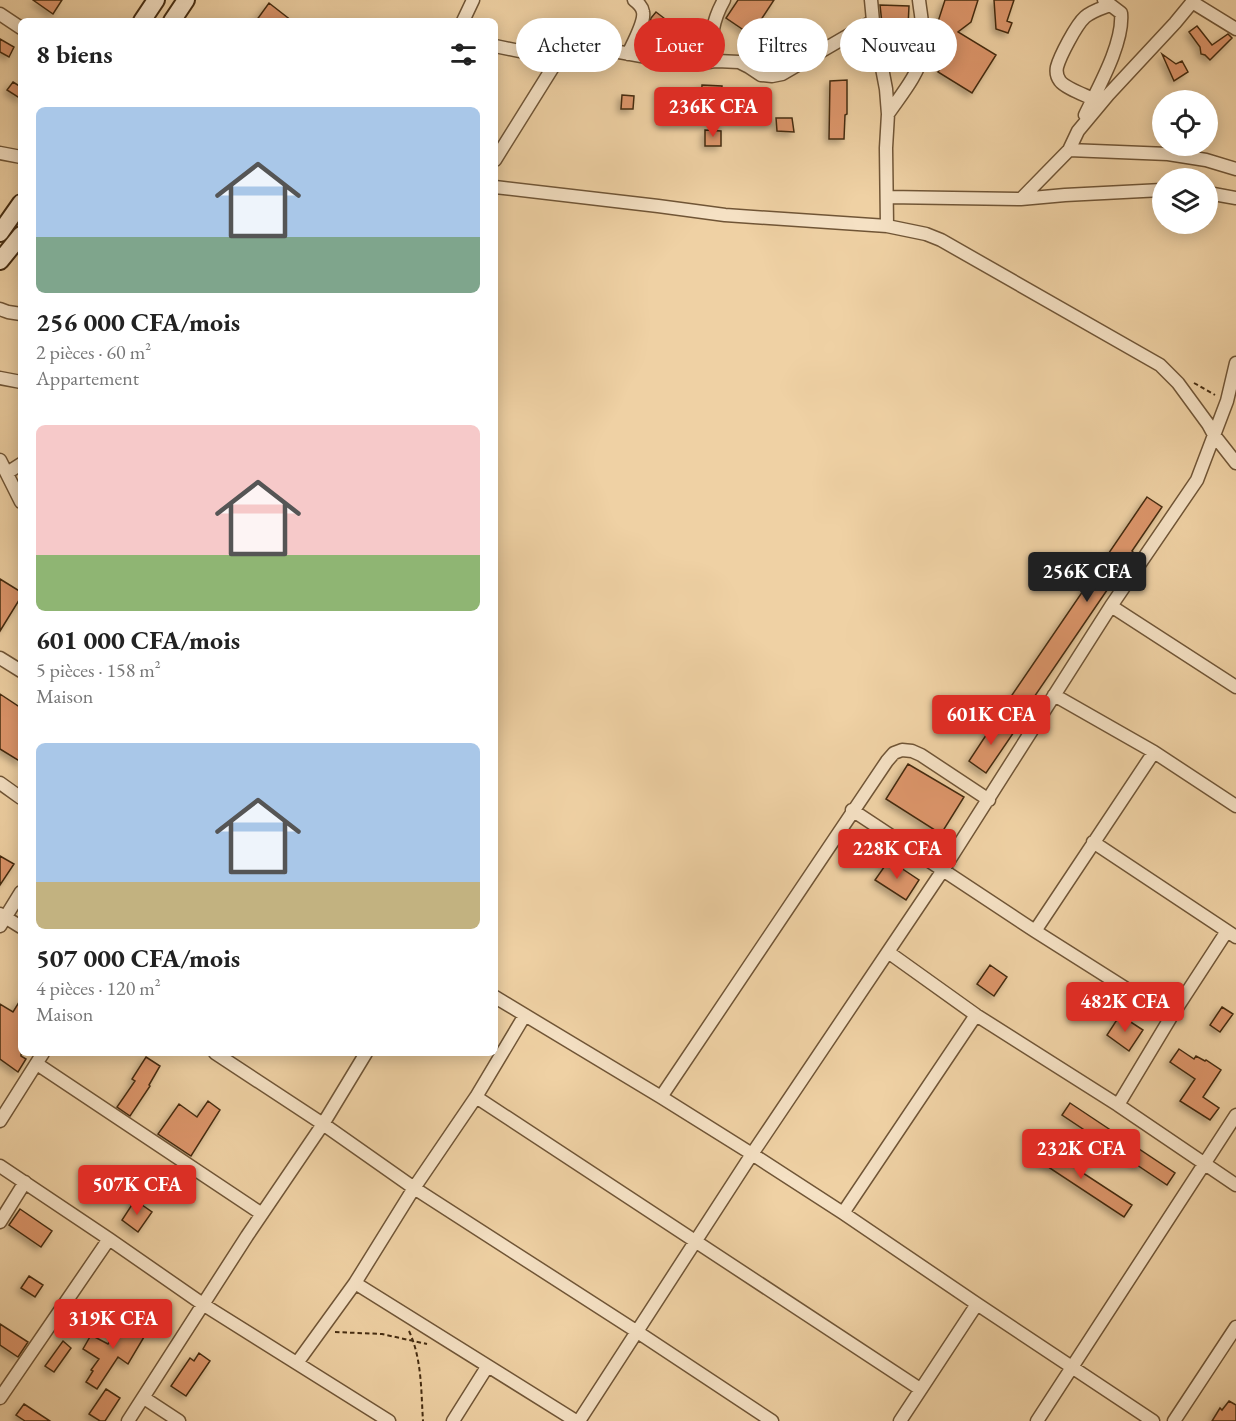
<!DOCTYPE html>
<html lang="fr">
<meta charset="utf-8">
<style>
body{margin:0;font-family:"EB Garamond",serif;background:#f2f2f2;color:#222;height:100vh;display:flex;flex-direction:column;font-size:22px;white-space:nowrap}
*{box-sizing:border-box;margin:0}
p{font-size:20px;color:#767676}
.icon{flex:none;width:33px;height:33px;fill:none;stroke:currentColor;stroke-width:2;stroke-linecap:round;stroke-linejoin:round}
.map{position:relative;flex:1;overflow:hidden}
.drawer{position:absolute;left:18px;top:18px;width:480px;height:1038px;display:flex;flex-direction:column;background:#fff;border-radius:9px;box-shadow:0 3px 15px #0003}
.drawer>*{flex:none}
.top-card{position:absolute;left:516px;top:18px;width:570px;height:54px;display:flex;gap:12px}
.tools{position:absolute;left:1152px;top:90px;display:grid;gap:12px}
.tools a{display:grid;place-items:center;width:66px;height:66px;border-radius:50%;background:#fff;box-shadow:0 3px 15px #0003;font-size:30px}
.price{position:absolute;translate:-50% -51px;padding:0 14px;border-radius:6px;background:#d93025;color:#fff;font-size:20px;line-height:39px;filter:drop-shadow(0 2px 3px #0008)}
.price::after{content:'';position:absolute;left:50%;top:36px;width:18px;height:14px;margin-left:-9px;background:inherit;clip-path:polygon(0 0,100% 0,50% 100%)}
.price.selected{background:#222;color:#fff}
ul{padding:0;list-style:none}
li{display:grid;align-content:center;gap:12px;height:318px;padding:0 18px}
li span{display:grid;place-items:center;height:186px;border-radius:9px;color:#555}
li>.icon{margin-inline-start:auto}
span .icon{width:108px;height:108px;fill:#fffc;stroke-width:1}
li b{font-size:26px}
h2{display:flex;justify-content:space-between;align-items:center;height:72px;padding:0 18px;font-size:26px}
.chip{padding:0 21px;border-radius:27px;background:#fff;box-shadow:0 3px 15px #0003;font-size:21px;line-height:54px}
.chip.selected{background:#d93025;color:#fff}
.map>svg:first-child{display:block}
</style>
<div class="map">
<svg width="1236" height="1421" viewBox="0 0 1236 1421">
<defs>
<filter id="shadow"><feDropShadow dx="-3.5" dy="3.5" stdDeviation="3" flood-color="#0004"/></filter>
</defs>
<rect width="100%" height="100%" fill="#efd1a4"/>
<filter id="stains"><feTurbulence type="fractalNoise" baseFrequency=".00333" numOctaves="4"/><feColorMatrix values="0 0 0 0 .2 0 0 0 0 .09 0 0 0 0 .02 0 0 0 .5 -.17"/></filter>
<radialGradient id="worn" r=".72"><stop offset=".6" stop-color="#630" stop-opacity="0"/><stop offset="1" stop-color="#630" stop-opacity=".3"/></radialGradient>
<!-- building -->
<path fill="#dc956b" stroke="#452c11" stroke-width="1.5" filter="url(#shadow)" d="M33 0H62L53 14Z
M738 0H774L751 35 726 18Z
M945 0H978L971 22 958 32 996 55 972 93 938 72 950 54 934 34Z
M994 0H1014L1007 21 1012 23 1008 33 996 29Z
M269 3 292 21H256Z
M880 5 909 6 908 27H911L912 54H888L885 41V23H882Z
M656 12 673 25 667 32 650 24 651 18Z
M1197 26 1212 45 1228 34 1232 38 1210 60 1205 55 1201 54 1200 47 1189 32Z
M0 39 14 47 9 57 0 52Z
M1162 54 1176 64 1182 61 1188 72 1174 81Z
M847 80V114L845 115 844 139H829L830 81Z
M13 82 21 87V99L7 90Z
M702 85 722 86 721 105 701 104Z
M622 95 634 96 633 109H621Z
M776 118H792L794 132 777 131Z
M705 130 721 131V146H705Z
M1147 497 1162 507 1132 551 1133 552 1028 706 1012 695Z
M0 579 21 592V597L0 631Z
M0 694 21 708V762L0 749Z
M996 720 1014 732 986 773 969 761Z
M908 764 964 797 941 834 886 799Z
M0 856 14 864 0 885Z
M889 860 919 880 906 900 875 880Z
M990 965 1007 977 994 996 977 984Z
M21 999V1056L26 1059 18 1072 0 1059V1004L13 1012Z
M1222 1007 1233 1014 1220 1032 1210 1025Z
M1120 1015 1143 1030 1129 1051 1107 1035Z
M1179 1049 1194 1059 1196 1056 1205 1061 1206 1060 1221 1070 1203 1097 1219 1108 1210 1120 1180 1101 1195 1079 1170 1062Z
M146 1057 160 1066 149 1085 150 1086 130 1116 117 1107 135 1081 132 1079Z
M208 1101 220 1110 191 1156 158 1134 179 1104 197 1117Z
M1070 1103 1175 1173 1167 1185 1062 1115Z
M1037 1143 1132 1205 1124 1217 1030 1155Z
M135 1200 152 1212 138 1232 122 1220Z
M20 1209 52 1231 41 1247 9 1225Z
M29 1276 43 1285 35 1297 21 1288Z
M129 1316 141 1324 136 1332 144 1337 128 1364 118 1357 97 1389 86 1382 93 1371 91 1370 99 1359 83 1349 91 1335 108 1344Z
M0 1324 28 1342 18 1357 0 1345Z
M63 1341 71 1348 54 1372 45 1366Z
M199 1353 210 1361 186 1396 171 1386 190 1358 194 1361Z
M106 1389 120 1398 105 1421H100L89 1414Z
M1229 1401 1236 1405V1421H1212L1220 1408 1222 1410Z
M24 1404 50 1421H25L16 1415Z"/>
<g fill="none" stroke-linecap="round" stroke-linejoin="round">
<defs>
<path id="street" d="M871 0 873 21 886 89 888 114 886 148 887 226
M1192 2 1236 29
M0 14 21 28
M463 21 473 0
M495 46 558 59 608 50 675 62 694 63 717 61 739 62 749 67 761 75 772 76 782 74 873 21
M628 54C633 43 645 22 643 12 642 6 638 3 634 0
M710 62C711 37 712 21 724 0
M1093 99C1085 95 1065 88 1060 81 1057 77 1056 72 1057 67 1060 56 1076 25 1085 17 1092 11 1102 8 1110 5
M888 114C901 95 919 74 923 52 925 35 921 17 919 0
M1085 115C1098 88 1124 43 1121 13L1104 0
M1069 150 1168 154 1206 160 1236 169
M0 153 21 157
M495 160 558 59
M495 187 658 206 725 215 887 226 926 234 941 240 1160 365 1178 383 1208 424 1214 435 1236 463
M1208 193 1236 198
M887 197 1021 199 1065 195 1162 190
M1021 199 1069 150 1078 131 1108 95 1175 23 1194 0
M0 309 8 312 21 314
M0 378 21 382
M0 460 21 502
M7 473 21 464
M1111 606 1236 687
M0 658 21 671
M1054 695 1154 752 1236 806
M0 783 21 798
M852 810 1035 931 1171 1017
M1093 842 1236 937
M0 914 21 927
M0 926 21 892
M1035 931 1154 752
M888 952 976 1015 1118 1105 1236 1185
M495 997 661 1097 752 1154 843 1213 977 1304 1153 1421
M215 1053 323 1124 414 1188 636 1331 772 1421
M37 1064 262 1214
M476 1097 920 1389
M661 1097 887 761 894 753 902 750 912 751 921 755 989 800
M1118 1105 1171 1017 1227 931
M0 1121 43 1053
M0 1166 109 1239 204 1305 389 1421
M843 1213 976 1015
M0 1222 25 1182
M355 1283 576 1421
M297 1363 355 1283 414 1188 476 1097 525 1015
M0 1398 109 1239
M144 1398 179 1421
M128 1421 247 1236 323 1124 366 1053
M453 1421 487 1367
M579 1421 752 1154 943 870 1111 606 1197 480 1227 401 1236 363
M900 1421 977 1304
M1037 1421 1236 1115
M1174 1421 1236 1327"/>
<path id="secondary" d="M142 21 156 0
M172 21 186 0
M0 233 21 203
M0 261 21 235"/>
</defs>
<!-- street casing -->
<use href="#street" stroke="#705536" stroke-width="15"/>
<!-- secondary casing -->
<use href="#secondary" stroke="#452c11" stroke-width="20"/>
<!-- path -->
<path stroke="#452c11" stroke-width="2" stroke-dasharray="4.5 3" stroke-linecap="butt" d="M1194 383 1215 395
M409 1331C422 1359 421 1391 423 1421
M335 1332 382 1334 427 1344"/>
<!-- street -->
<use href="#street" stroke="#f5e1c4" stroke-width="12"/>
<!-- secondary -->
<use href="#secondary" stroke="#f5e1c4" stroke-width="16"/>
</g>
<rect width="100%" height="100%" filter="url(#stains)"/>
<rect width="100%" height="100%" fill="url(#worn)"/>
</svg>
<div class="tools">
<a><svg class="icon" aria-label="locate" viewBox="0 0 24 24"><circle cx="12" cy="12" r="6"/><path d="M12 2v4M12 18v4M2 12h4M18 12h4"/></svg></a>
<a><svg class="icon" aria-label="layers" viewBox="0 0 24 24"><path d="M12 4l9 5-9 5-9-5zM3 14l9 5 9-5"/></svg></a>
</div>
<b class="price" style="left:713px;top:138px">236K CFA</b>
<b class="price selected" style="left:1087px;top:603px">256K CFA</b>
<b class="price" style="left:991px;top:746px">601K CFA</b>
<b class="price" style="left:897px;top:880px">228K CFA</b>
<b class="price" style="left:1125px;top:1033px">482K CFA</b>
<b class="price" style="left:1081px;top:1180px">232K CFA</b>
<b class="price" style="left:137px;top:1216px">507K CFA</b>
<b class="price" style="left:113px;top:1350px">319K CFA</b>
<div class="top-card">
<a class="chip">Acheter</a>
<a class="chip selected">Louer</a>
<a class="chip">Filtres</a>
<a class="chip">Nouveau</a>
</div>
<section class="drawer">
<h2>8 biens<svg class="icon" aria-label="filters" viewBox="0 0 24 24"><path d="M4 7h16M4 17h16"/><circle cx="9" cy="7" r="2"/><circle cx="15" cy="17" r="2"/></svg></h2>
<ul>
<li><span style="background:linear-gradient(#a9c7e8 70%,#7fa58c 0)"><svg class="icon" aria-label="home" viewBox="0 0 24 24"><path d="M3 11l9-7 9 7M6 9v11h12V9"/></svg></span><div><b>256 000 CFA/mois</b><p>2 pièces · 60 m²</p><p>Appartement</p></div></li>
<li><span style="background:linear-gradient(#f6c9c9 70%,#8fb573 0)"><svg class="icon" aria-label="home" viewBox="0 0 24 24"><path d="M3 11l9-7 9 7M6 9v11h12V9"/></svg></span><div><b>601 000 CFA/mois</b><p>5 pièces · 158 m²</p><p>Maison</p></div></li>
<li><span style="background:linear-gradient(#a9c7e8 75%,#c2b280 0)"><svg class="icon" aria-label="home" viewBox="0 0 24 24"><path d="M3 11l9-7 9 7M6 9v11h12V9"/></svg></span><div><b>507 000 CFA/mois</b><p>4 pièces · 120 m²</p><p>Maison</p></div></li>
</ul>
</section>
</div>
